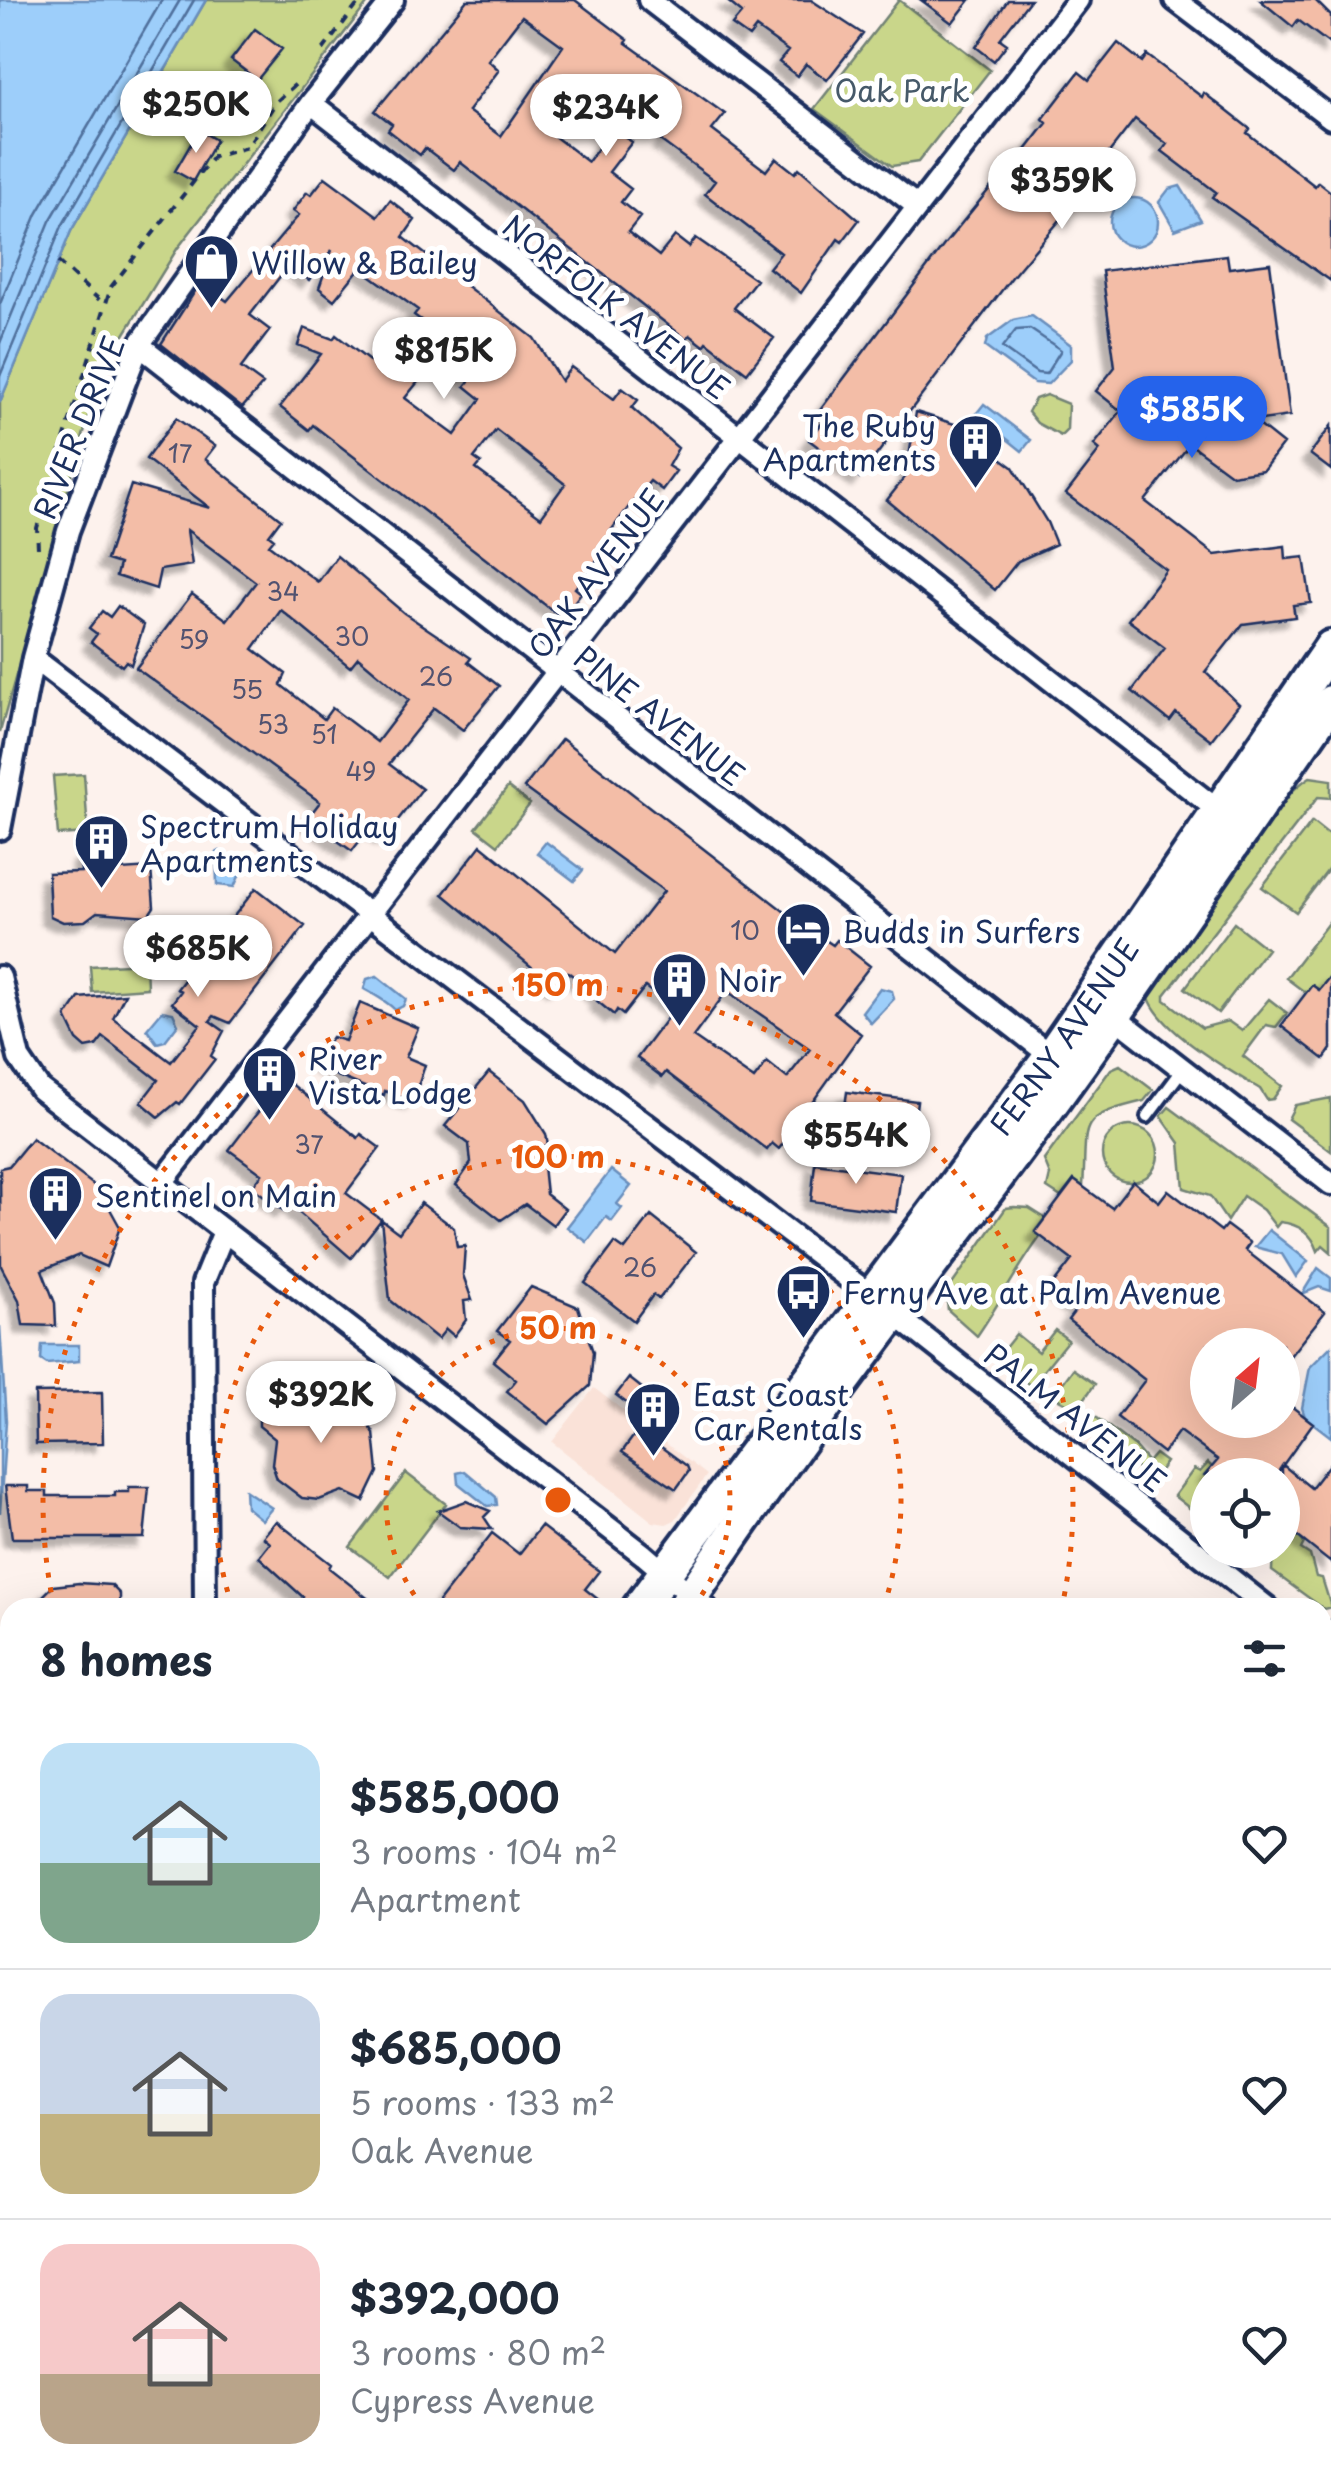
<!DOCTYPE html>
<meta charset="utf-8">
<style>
body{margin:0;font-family:"Playpen Sans",sans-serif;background:#f2f2f3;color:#1f2937;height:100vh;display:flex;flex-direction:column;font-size:38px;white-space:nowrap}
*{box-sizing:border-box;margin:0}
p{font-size:32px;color:#747a83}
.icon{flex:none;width:55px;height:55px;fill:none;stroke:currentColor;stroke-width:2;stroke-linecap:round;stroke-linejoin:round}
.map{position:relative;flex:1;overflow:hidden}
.side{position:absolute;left:0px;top:1598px;width:1332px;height:892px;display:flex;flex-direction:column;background:#fff;border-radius:30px 30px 0 0;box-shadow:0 10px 40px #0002}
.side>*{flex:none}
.needle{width:65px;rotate:28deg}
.fabs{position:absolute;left:1190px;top:1328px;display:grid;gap:20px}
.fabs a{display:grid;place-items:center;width:110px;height:110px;border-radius:50%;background:#fff;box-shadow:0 10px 40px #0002;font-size:50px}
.price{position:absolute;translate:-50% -85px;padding:0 22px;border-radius:35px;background:#fff;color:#222;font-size:32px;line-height:65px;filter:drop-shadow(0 2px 5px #0008)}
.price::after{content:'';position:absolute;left:50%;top:60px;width:30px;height:22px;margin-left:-15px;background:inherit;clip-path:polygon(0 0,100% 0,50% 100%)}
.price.current{background:#2563eb;color:#fff}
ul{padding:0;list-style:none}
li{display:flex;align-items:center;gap:30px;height:250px;padding:0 40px}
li+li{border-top:2px solid #e0e1e3}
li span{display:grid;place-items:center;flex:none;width:280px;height:200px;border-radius:30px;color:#555}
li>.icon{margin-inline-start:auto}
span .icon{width:120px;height:120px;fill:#fffc;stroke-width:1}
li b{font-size:42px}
h2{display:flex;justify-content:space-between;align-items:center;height:120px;padding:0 40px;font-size:42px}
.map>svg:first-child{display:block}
</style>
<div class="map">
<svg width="1331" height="2488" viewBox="0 0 1331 2488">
<defs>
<filter id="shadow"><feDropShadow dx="-8" dy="8" stdDeviation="2.5" flood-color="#0004"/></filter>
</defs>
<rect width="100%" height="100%" fill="#fdf2ed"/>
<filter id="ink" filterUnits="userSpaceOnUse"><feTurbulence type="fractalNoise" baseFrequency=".01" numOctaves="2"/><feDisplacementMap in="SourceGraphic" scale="20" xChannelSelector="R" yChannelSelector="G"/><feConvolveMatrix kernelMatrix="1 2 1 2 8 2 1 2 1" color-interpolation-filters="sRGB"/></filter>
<g filter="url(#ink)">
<!-- built -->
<path fill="#fae2d8" d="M594 1388 707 1475 675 1520 666 1524 653 1522 552 1442Z"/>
<!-- green -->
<path fill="#c9d68a" stroke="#728274" stroke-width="2.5" d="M206 0H370L177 249 101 372 0 732V402L71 231Z
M899 0 990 70 918 162 892 166 814 109Z
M1046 395 1068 404 1067 430 1061 436 1037 423 1028 412 1035 399Z
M84 774 88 833 58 835 53 776Z
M1310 777 1331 780V798L1318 797 1165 995V1000L1202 1028 1228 1021 1242 1031 1269 999 1287 1013 1276 1027 1266 1025 1243 1056 1282 1086 1273 1099 1267 1100 1260 1089C1230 1071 1156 1029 1148 994 1184 941 1261 808 1310 777Z
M508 787 530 804 498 845 476 828Z
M1312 822 1331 837V866L1296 912 1262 887Z
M1331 919V975L1319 990 1312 985 1306 993 1286 978Z
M1234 923 1267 949 1218 1013 1185 988Z
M146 963 147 988 92 992 90 966Z
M1120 1065 1153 1090 1144 1101C1073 1118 1088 1123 1083 1186L1074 1180 1061 1197 1047 1188 1050 1175 1044 1160 1111 1069Z
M1331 1098V1151L1288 1119 1295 1105Z
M1169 1107 1331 1227V1252L1323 1245 1318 1251C1312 1233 1299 1224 1280 1222L1276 1227 1263 1210 1243 1196 1227 1221 1210 1196 1184 1188 1180 1143 1161 1116Z
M1102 1154a28 28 0 1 1 56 0a28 28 0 1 1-56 0Z
M1014 1207 1029 1208 1045 1218 1035 1231 1041 1236C1016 1269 1000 1303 977 1336L948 1310 946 1293 1006 1208Z
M1055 1330 1068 1340 1031 1386 996 1359 1016 1334 1038 1352Z
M1073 1369 1095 1384 1080 1405 1134 1446 1148 1462 1155 1454 1166 1462 1153 1480 1077 1421 1074 1407 1053 1396Z
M1208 1463 1212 1467 1208 1475 1207 1522 1174 1496 1194 1469 1200 1472Z
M406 1473 446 1504 390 1577 350 1547Z
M1299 1514 1309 1522 1298 1536 1304 1543 1301 1549 1310 1555 1316 1577 1322 1578 1331 1607 1324 1609 1272 1571 1273 1550H1282L1283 1536Z
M1322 1890 1331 1896V1939L1323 1950Z"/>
<!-- water -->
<path fill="#9dcefa" stroke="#698ebc" stroke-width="2.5" d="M0 0H206L71 231 0 402Z
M1180 186 1201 220 1175 230 1159 202 1169 189Z
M1110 222a24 24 0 1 1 48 0a24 24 0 1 1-48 0Z
M1032 316 1071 345V360L1048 384 1034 383 985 347 987 339 1013 320Z
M984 404 1031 440 1022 451 976 414Z
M546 842 583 870 574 881 537 853Z
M220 851 244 866 234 887 217 885 216 853Z
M377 976 406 999 403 1006 395 1010C388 1002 375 995 364 989L367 979Z
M880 988 892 991 894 999 871 1023 862 1012Z
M162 1011 173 1013 178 1024 165 1041 157 1043 147 1029Z
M611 1170 631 1186 617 1204 622 1208 612 1221 606 1217 587 1242 567 1227Z
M1269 1230 1308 1261 1296 1277 1282 1254 1255 1247Z
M1318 1268 1331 1278V1291L1319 1287 1302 1294Z
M0 1326 6 1421 0 1513Z
M42 1345H79V1361L47 1364 41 1360Z
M1331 1346V1437L1305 1417 1302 1408 1310 1367Z
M465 1471 496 1497 497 1505 487 1506 458 1483 457 1473Z
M245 1490 272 1508 262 1520 246 1507Z
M0 1932C14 1978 10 1991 0 2035Z
M212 2480H314L308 2488H213Z"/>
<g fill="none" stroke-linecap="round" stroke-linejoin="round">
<!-- shore -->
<path stroke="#4f6f9c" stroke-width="2.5" d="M0 304 37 214 162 0
M1030 329 1061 350 1046 374 1037 373 1002 348 1016 330Z
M0 343 50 221 180 0
M0 376 62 226 194 0"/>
</g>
<!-- building -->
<path fill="#f3bda7" stroke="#1b2f5e" stroke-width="2.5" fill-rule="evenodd" filter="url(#shadow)" d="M467 0H575L628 40 626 43 725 114 712 130 766 171 776 158 795 173 799 168 859 220 842 242 838 239 801 293 769 268 781 253 705 194 715 181 661 141 674 119 645 96 626 121 588 92 577 106 568 99 545 129 588 162 613 128 632 142 609 172 631 189 621 202 640 217 628 232 659 256 675 236 689 247 696 238 756 280 734 308 774 338 747 373 707 342 704 346 690 335 686 339 460 162 454 170 425 148 420 155 388 130 392 124 375 111ZM522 16 563 46 501 136 468 111 499 70 488 60Z
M726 0H811L863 34 827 80 806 64 797 76 779 62 788 51 756 28 749 37 732 25 742 13Z
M921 0H970L952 23Z
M1008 0H1030L1000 39 1007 44 994 61 976 47Z
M1260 0H1315L1331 16V45L1298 20 1293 27Z
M255 29 282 49 257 80 231 60Z
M1118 43 1142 62 1147 55 1202 97 1204 93 1250 129 1247 133 1315 186 1318 182 1331 192V281L1212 197 1216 192 1162 151 1167 144 1135 119 1094 172 1098 175 1012 277 859 478 809 440 826 418 818 413 944 245 991 187 995 190 1047 123 1043 119 1079 72 1089 80Z
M199 130 216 140 193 181 175 171Z
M325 177 378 216 390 200 415 220 403 237 534 338 561 381 571 367 614 399 622 388 638 400 632 408 678 448 668 466 676 471 662 490 650 481 628 508 610 532 613 535 602 554 575 588 581 593 562 618 313 425 309 430 280 407 321 354 298 345 304 328 333 339 336 335 373 364 380 355 396 367 429 326 414 315 418 310 360 268 334 300 319 288 332 250 309 280 289 265 250 315 270 330 241 368 263 384 242 408 161 344 201 282 227 301 299 215 293 211 307 192 311 195ZM439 356 470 380 465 386 481 399 455 435 405 398ZM496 430 565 484 541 517 476 469 481 463 474 458Z
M1227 255 1229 268 1270 263 1290 416 1254 421 1283 444 1263 470 1232 475 1190 444 1145 501 1215 555 1285 546 1286 559 1304 557 1311 603 1293 605 1295 617 1243 624 1205 672 1239 704 1211 740 1176 713 1170 721 1132 691 1165 648 1128 620 1166 570 1066 494 1100 450 1094 445 1121 411 1096 391 1115 367 1102 271Z
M916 412 990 435 986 447 1013 467 1047 522 1056 544 1018 561 995 590 887 500 906 476Z
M176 418 215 446 205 459 281 519 269 535 274 539 269 545 318 582 337 556 404 613 471 658 468 662 499 686 463 730 434 708 389 764 422 789 384 838 370 827 352 851 307 819 320 802 136 668 192 594 227 620 256 582 187 530 192 565 160 570 156 589 116 576 119 564 106 560 131 485 210 508 146 459ZM281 610 350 667 358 657 409 700 377 742 332 708 324 719 281 685 286 674 253 649Z
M1331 426V470L1310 454Z
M118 606 144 625 131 665 126 661 122 666 91 642 97 634 89 628 102 611 110 617Z
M562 739 794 919 833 945 837 940 870 966 834 1012 861 1034 779 1149 772 1143 767 1150 666 1072 662 1077 637 1058 674 1009 645 987 623 1015 617 1010 614 1015 597 1001 600 997 568 972 556 987 443 894 481 845 615 954 664 891 524 788ZM727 991 810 1049 787 1078 767 1062 754 1079 693 1037Z
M120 852 121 870 151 868 154 907 148 916 97 912 85 921 63 922 50 916 48 873 81 872 80 855Z
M256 888 305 926 230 1023 214 1016 210 1021 224 1031 211 1056 215 1059 180 1104 177 1102 159 1117 141 1102 158 1080 103 1037 96 1046 86 1048 77 1040 66 1017 79 998 125 994 113 1018 171 1062 200 1025 172 1003 181 991 177 989Z
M1331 975V1049L1324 1059 1281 1026 1312 985 1319 990Z
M360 1003 418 1028 406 1057 425 1065 413 1102 385 1091 384 1095 335 1075 337 1071 321 1064 322 1052 332 1037 345 1041Z
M489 1072 525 1100 546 1134 548 1145 541 1147 546 1194 565 1209 553 1225 525 1204 501 1220 456 1185 471 1163 469 1144 445 1126Z
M284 1078 358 1138 361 1134 380 1148 346 1193 399 1233 421 1203 454 1228 457 1247 465 1246 463 1275 472 1300 464 1301 466 1320 454 1336 446 1329 438 1339 390 1300 381 1220 351 1258 288 1203 283 1210 252 1187 262 1174 229 1150Z
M847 1092 917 1101 913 1132 863 1128 864 1123 843 1121Z
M32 1138 99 1189 120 1227 106 1267 79 1255 42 1270 55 1303 56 1326 23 1325 19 1300 1 1266 0 1168 9 1166Z
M815 1163 901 1174 896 1212 811 1201Z
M1074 1180 1112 1208 1133 1181 1159 1202 1168 1190 1221 1231 1226 1225 1250 1243 1245 1250 1325 1312 1282 1366V1345H1208V1420H1282V1399L1313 1423 1283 1465 1311 1488 1331 1462V1563L1282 1524V1466L1276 1475H1205L1218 1460 1179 1431 1163 1453 1117 1417 1145 1380 1068 1320 1077 1308 1051 1287 1072 1260 1035 1232Z
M651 1216 696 1252 659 1299 653 1295 634 1321 585 1283 615 1243 625 1250Z
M531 1287 578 1307 593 1352 590 1386 548 1424 507 1391 516 1380 493 1361 510 1340 497 1331Z
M629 1378 667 1408 654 1424 616 1395Z
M102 1392 103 1443 36 1444 35 1393Z
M322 1392 348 1401 349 1412 359 1410 374 1433 378 1472 364 1501 343 1491 319 1500 302 1498 277 1479 272 1464 275 1439 259 1426V1419L284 1397Z
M638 1430 687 1466 689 1471 676 1489 622 1452Z
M5 1486H28V1491H47V1496H115V1492H129V1487H149L144 1538H12Z
M466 1501 490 1511 484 1517 492 1529 460 1527 438 1511Z
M276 1521 331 1564 329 1568 380 1608H296L303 1597 259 1557 270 1543 263 1537Z
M541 1526 599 1571 585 1589 609 1608H434L492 1533 519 1554Z
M79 1583 111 1585 120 1594V1608H55L43 1596 53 1586Z"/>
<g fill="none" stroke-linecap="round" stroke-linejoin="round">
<defs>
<path id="service" d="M1147 1117 1183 1069
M71 2488 78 2480"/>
<path id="minor" d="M649 0 917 206
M1175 0 1331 118
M311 103 1220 812
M139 345 1051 1056
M33 658 873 1297
M0 829 33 658 68 531 139 345 311 103 393 0
M0 977 19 1058 40 1089 644 1555 706 1608
M1114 1016 1331 1184
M161 1184 1078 0
M892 1312 1268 1608
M205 1608 203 1283 223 1234
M1322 1651 1331 1657
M1322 2402 1331 2409"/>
<path id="tertiary" d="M1322 1721 1331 1713
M624 2488 629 2480"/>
<path id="secondary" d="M0 2003 10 2008"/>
<g id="trunk">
<path id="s1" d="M639 1608 1051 1056 1331 647"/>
<path d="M684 1608C788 1449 905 1301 1018 1149 1126 1003 1227 851 1331 702"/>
<path d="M0 2457 10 2445"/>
<path d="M20 2488 26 2480"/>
</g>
</defs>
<!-- service casing -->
<use href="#service" stroke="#1b2f5e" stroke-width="18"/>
<!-- minor casing -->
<use href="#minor" stroke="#1b2f5e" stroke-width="28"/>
<!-- tertiary casing -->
<use href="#tertiary" stroke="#1b2f5e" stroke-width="32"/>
<!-- secondary casing -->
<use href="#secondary" stroke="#1b2f5e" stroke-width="35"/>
<!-- trunk casing -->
<use href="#trunk" stroke="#1b2f5e" stroke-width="40"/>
<!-- path -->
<path stroke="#1b2f5e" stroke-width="4" stroke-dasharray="8 8" stroke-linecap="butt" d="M323 50 361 0
M58 262 105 305
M38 548 37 528 111 287 213 157 247 147 276 102 299 81
M1330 1622 1331 1621
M573 2488 577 2480"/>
<!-- service -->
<use href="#service" stroke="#fff" stroke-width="10"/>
<!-- minor -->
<use href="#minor" stroke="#fff" stroke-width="20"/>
<!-- tertiary -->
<use href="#tertiary" stroke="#fff" stroke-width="25"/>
<!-- secondary -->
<use href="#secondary" stroke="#fff" stroke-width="28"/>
<!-- trunk -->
<use href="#trunk" stroke="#fff" stroke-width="32"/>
<!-- tram -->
<path stroke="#1b2f5e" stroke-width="2.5" d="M1322 1673 1331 1664
M594 2488 599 2480"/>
</g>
</g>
<!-- distance rings -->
<g fill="none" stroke="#e8590c" stroke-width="5" stroke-dasharray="5 10">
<path d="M423 1607A172 172 0 1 1 693 1607"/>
<path d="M232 1606A343 343 0 1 1 884 1606"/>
<path d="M54 1607A515 515 0 1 1 1062 1607"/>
</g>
<!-- icons -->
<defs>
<symbol id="shop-pin" viewBox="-11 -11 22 30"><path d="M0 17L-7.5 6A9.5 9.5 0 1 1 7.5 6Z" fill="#1b2f5e" stroke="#fff"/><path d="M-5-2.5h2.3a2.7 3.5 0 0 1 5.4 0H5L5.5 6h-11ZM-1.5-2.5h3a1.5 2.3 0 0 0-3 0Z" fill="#fff"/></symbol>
<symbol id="building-pin" viewBox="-11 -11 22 30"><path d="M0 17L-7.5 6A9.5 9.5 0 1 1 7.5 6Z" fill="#1b2f5e" stroke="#fff"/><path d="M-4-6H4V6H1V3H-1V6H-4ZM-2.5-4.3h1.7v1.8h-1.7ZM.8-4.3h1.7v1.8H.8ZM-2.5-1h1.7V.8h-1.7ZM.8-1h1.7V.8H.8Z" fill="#fff"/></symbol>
<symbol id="hotel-pin" viewBox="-11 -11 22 30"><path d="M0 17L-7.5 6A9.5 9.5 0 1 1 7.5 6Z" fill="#1b2f5e" stroke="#fff"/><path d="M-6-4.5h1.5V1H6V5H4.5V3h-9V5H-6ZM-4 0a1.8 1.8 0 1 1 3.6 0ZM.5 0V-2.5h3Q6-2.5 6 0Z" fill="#fff"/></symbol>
<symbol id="bus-pin" viewBox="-11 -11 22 30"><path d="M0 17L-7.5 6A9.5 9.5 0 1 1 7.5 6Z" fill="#1b2f5e" stroke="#fff"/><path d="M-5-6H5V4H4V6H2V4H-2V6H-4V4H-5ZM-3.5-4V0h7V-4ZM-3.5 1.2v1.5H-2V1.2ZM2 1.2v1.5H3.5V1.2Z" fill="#fff"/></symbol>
</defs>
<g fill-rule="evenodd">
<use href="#shop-pin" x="180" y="230" width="63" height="86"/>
<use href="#building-pin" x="944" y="410" width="63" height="86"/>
<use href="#building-pin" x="70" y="810" width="63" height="86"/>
<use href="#hotel-pin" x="772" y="898" width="63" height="86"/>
<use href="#building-pin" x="648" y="948" width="63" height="86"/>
<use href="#building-pin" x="238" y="1042" width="63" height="86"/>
<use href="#building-pin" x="24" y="1162" width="63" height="86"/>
<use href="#bus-pin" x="772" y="1260" width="63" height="86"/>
<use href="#building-pin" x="622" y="1378" width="63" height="86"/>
</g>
<g text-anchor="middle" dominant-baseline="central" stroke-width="10" stroke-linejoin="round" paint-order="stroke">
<!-- number labels -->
<g font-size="25" fill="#515270">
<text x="180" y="453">17</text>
<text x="283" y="591">34</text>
<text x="352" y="636">30</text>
<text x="194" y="639">59</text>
<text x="436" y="676">26</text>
<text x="247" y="689">55</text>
<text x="273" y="724">53</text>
<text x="324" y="734">51</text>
<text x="361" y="771">49</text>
<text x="745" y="930">10</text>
<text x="309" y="1144">37</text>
<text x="640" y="1267">26</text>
</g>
<!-- park labels -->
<g font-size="30" fill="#465969" stroke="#fff">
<text x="902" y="89">Oak Park</text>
</g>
<!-- poi labels -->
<g font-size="30" fill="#1b2f5e" stroke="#fff" text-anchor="start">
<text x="251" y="261">Willow &amp; Bailey</text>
<text x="936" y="424" text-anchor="end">The Ruby<tspan x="936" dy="34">Apartments</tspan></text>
<text x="140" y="825">Spectrum Holiday<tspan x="140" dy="34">Apartments</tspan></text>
<text x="842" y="930">Budds in Surfers</text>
<text x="718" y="979">Noir</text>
<text x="308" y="1057">River<tspan x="308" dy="34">Vista Lodge</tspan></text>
<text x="95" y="1194">Sentinel on Main</text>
<text x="843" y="1291">Ferny Ave at Palm Avenue</text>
<text x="693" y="1393">East Coast<tspan x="693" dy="34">Car Rentals</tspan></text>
</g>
<!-- street labels -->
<g font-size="30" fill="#1b2f5e" stroke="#fff">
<text transform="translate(617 306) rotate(38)">NORFOLK AVENUE</text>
<text transform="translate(78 427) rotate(-68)">RIVER DRIVE</text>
<text transform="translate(595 573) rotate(-53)">OAK AVENUE</text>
<text transform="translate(660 715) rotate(38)">PINE AVENUE</text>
<text stroke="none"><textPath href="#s1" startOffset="712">FERNY AVENUE</textPath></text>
<text transform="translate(1076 1417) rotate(38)">PALM AVENUE</text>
</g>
</g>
<circle cx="558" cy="1500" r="15" fill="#e8590c" stroke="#fff" stroke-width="5"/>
<g font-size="30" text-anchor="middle" font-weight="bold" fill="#e8590c" stroke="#fff" stroke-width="10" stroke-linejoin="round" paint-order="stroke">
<text x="558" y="996">150 m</text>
<text x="558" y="1168">100 m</text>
<text x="558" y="1339">50 m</text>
</g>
</svg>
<div class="fabs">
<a><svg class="needle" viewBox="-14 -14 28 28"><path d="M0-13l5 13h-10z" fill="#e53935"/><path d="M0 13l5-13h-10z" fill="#747a83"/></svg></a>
<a><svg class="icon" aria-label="locate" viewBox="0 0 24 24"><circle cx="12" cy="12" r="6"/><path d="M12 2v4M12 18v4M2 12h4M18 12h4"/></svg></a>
</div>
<b class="price" style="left:196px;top:156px">$250K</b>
<b class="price" style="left:606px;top:159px">$234K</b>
<b class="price" style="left:1062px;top:232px">$359K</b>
<b class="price" style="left:444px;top:402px">$815K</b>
<b class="price current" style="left:1192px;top:461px">$585K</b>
<b class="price" style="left:198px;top:1000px">$685K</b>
<b class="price" style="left:856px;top:1187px">$554K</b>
<b class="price" style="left:321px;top:1446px">$392K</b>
<section class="side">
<h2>8 homes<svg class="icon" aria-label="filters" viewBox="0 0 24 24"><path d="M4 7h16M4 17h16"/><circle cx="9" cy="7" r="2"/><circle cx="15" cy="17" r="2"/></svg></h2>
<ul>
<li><span style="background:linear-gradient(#bfe0f5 60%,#7fa58c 0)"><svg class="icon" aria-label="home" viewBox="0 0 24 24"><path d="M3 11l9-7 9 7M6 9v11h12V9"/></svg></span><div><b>$585,000</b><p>3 rooms · 104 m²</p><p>Apartment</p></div><svg class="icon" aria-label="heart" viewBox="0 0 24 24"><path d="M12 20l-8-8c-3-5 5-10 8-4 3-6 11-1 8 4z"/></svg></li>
<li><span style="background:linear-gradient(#c9d6e8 60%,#c2b280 0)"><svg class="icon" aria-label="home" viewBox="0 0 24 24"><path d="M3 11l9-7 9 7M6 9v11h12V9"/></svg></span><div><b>$685,000</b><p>5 rooms · 133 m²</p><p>Oak Avenue</p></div><svg class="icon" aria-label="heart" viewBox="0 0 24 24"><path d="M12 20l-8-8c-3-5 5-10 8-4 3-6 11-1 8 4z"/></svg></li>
<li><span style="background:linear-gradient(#f6c9c9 65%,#b9a48a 0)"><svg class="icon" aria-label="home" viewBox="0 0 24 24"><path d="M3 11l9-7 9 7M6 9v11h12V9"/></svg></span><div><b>$392,000</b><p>3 rooms · 80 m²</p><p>Cypress Avenue</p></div><svg class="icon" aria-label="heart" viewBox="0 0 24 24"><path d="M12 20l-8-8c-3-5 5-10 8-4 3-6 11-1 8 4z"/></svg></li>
</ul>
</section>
</div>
